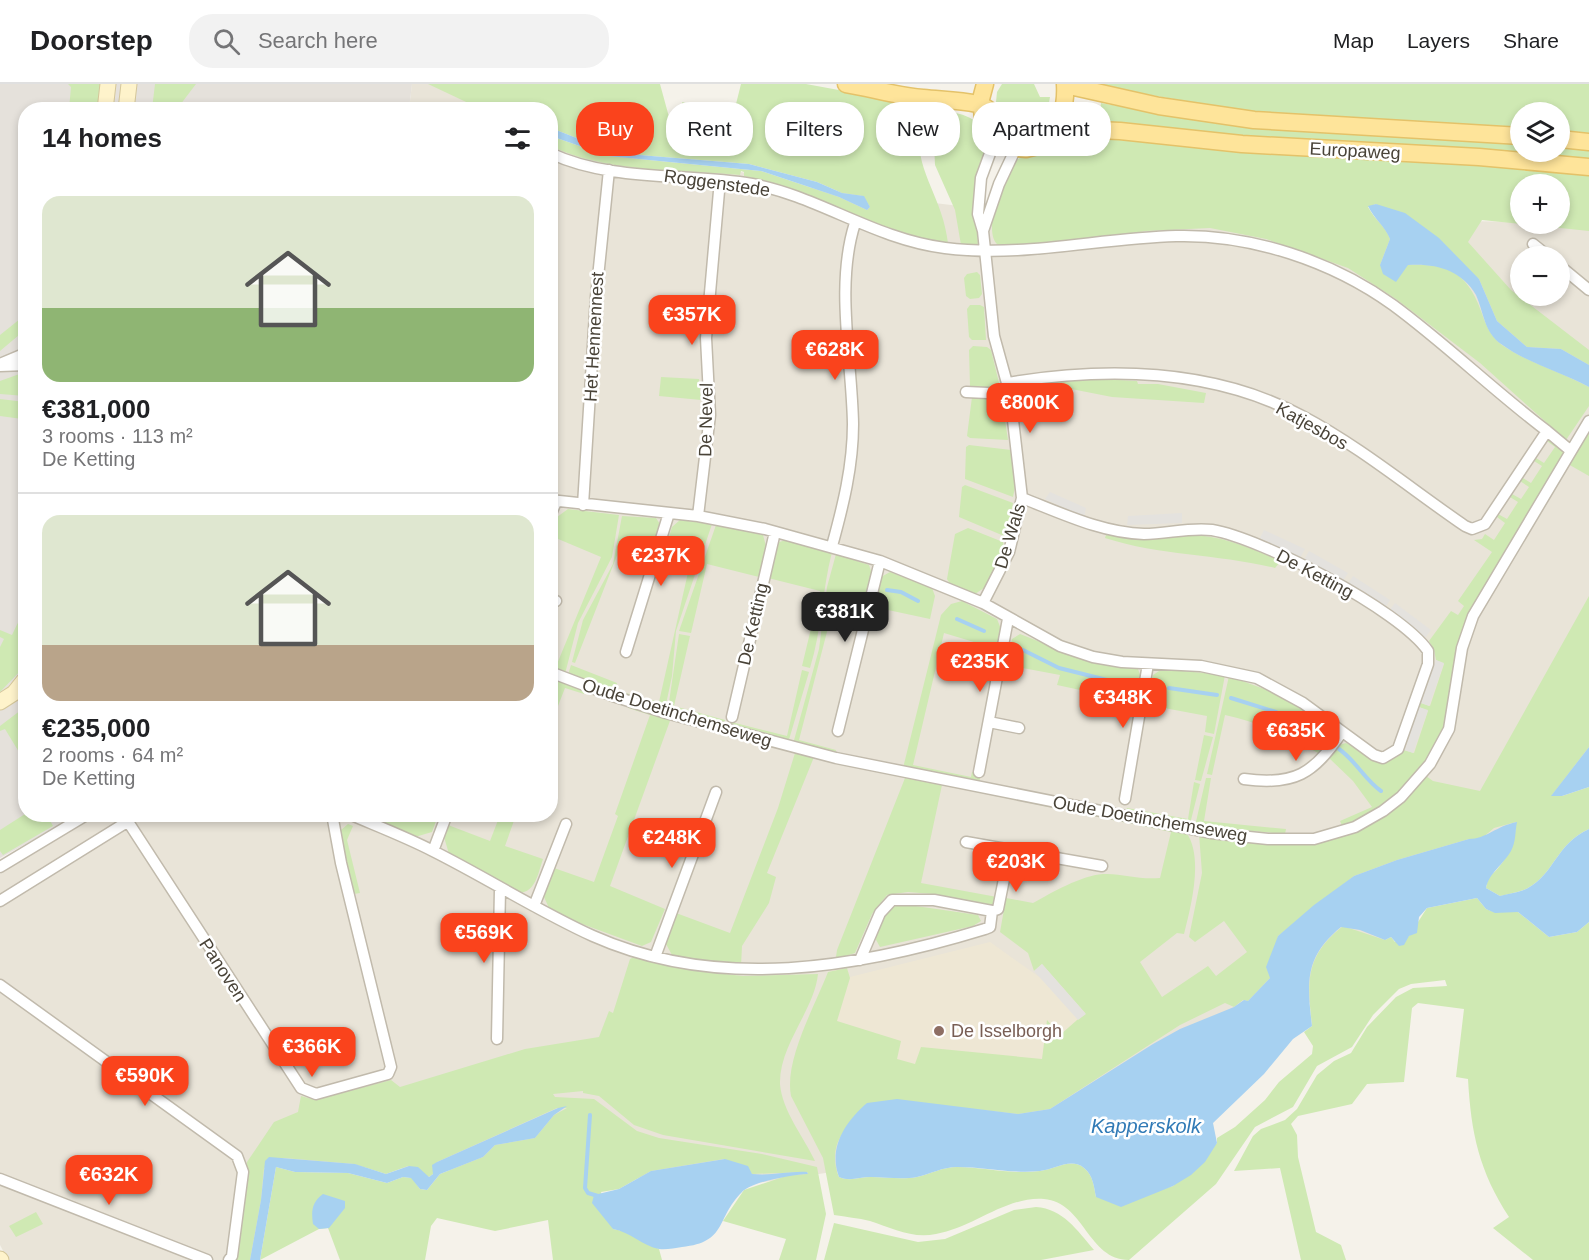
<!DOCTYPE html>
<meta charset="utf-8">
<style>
body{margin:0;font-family:Arial,sans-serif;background:#f2f2f2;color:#202124;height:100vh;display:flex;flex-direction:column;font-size:22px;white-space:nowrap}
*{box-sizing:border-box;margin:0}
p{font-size:20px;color:#757577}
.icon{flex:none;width:33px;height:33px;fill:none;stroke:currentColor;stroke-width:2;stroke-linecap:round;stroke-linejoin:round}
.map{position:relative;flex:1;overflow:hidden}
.sheet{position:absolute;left:18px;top:18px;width:540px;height:720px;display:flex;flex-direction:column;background:#fff;border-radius:24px;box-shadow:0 3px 9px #0003}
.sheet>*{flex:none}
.top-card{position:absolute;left:576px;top:18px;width:570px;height:54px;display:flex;gap:12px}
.controls{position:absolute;left:1510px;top:18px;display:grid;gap:12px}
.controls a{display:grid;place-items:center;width:60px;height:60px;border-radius:50%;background:#fff;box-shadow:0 3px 9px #0003;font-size:30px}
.price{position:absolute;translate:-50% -51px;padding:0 14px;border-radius:12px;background:#fa431c;color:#fff;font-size:20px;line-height:39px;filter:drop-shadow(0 2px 3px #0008)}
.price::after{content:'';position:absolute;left:50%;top:36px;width:18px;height:14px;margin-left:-9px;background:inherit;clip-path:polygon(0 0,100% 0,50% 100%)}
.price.on{background:#222;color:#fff}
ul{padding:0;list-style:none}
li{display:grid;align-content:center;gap:12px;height:318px;padding:0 24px}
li+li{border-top:2px solid #e0e0e0}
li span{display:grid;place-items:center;height:186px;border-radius:18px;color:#555}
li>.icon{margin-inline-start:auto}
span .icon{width:108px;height:108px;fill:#fffc;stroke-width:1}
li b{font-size:26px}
h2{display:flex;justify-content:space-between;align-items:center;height:72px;padding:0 24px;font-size:26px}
.chip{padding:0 21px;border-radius:24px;background:#fff;box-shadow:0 3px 9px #0003;font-size:21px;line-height:54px}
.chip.on{background:#fa431c;color:#fff}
header{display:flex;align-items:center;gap:36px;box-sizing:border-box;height:84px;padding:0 30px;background:#fff;border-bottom:2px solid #e0e0e0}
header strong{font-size:28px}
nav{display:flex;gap:33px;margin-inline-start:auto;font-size:21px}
.search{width:420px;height:54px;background:#f2f2f2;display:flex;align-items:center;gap:15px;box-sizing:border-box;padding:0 21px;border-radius:24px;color:#757577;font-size:22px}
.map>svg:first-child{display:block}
</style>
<header>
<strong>Doorstep</strong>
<div class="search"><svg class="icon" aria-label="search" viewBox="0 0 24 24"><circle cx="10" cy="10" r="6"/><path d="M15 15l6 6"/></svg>Search here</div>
<nav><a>Map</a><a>Layers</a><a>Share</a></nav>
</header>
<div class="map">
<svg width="1589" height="1176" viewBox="0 0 1589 1176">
<rect width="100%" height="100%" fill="#f5f2ea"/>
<!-- residential -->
<path fill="#e9e4d8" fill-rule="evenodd" d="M412 0H429L489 26H409Z
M551 52 590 69 737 87 809 104 1027 130 1589 139V687L1199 1010 1004 1063 757 1099 271 1079 252 1176H8L0 1161V790L96 731 550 730ZM1521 172H1560V212H1521Z"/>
<!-- industrial -->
<path fill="#e5e1db" d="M0 0H412L409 25 26 26V730L78 731 0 774Z"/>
<!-- education -->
<path fill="#eee7d4" d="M990 858 1090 929 1083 1005 794 975 831 886 847 884 850 893Z"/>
<!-- green -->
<path fill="#cfe9b3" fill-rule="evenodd" d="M68 0H102L96 25H69L71 3Z
M155 0H196L177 25H152Z
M428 0H660L669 33 685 29 682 18 712 26 710 35 712 40 734 28 741 0H806L915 20 913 31 919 33C913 90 942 108 948 159 876 148 815 106 744 92V88L741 87 740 91C677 85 606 89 551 62V52L608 72 761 87 839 113 867 126 870 123 863 112 842 109 817 98 749 80 615 69 551 44 550 26 481 25Z
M1002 0H1034L1040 13H1050L1047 30 1033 39C1019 40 1009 33 1007 19L996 18 997 8Z
M1088 0H1589V51L1560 48V28H1521V44L1242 27Z
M1101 19 1192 35 1521 59V68H1560V62L1589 65V75L1275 55 1196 49 1099 36Z
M943 26C964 30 987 36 989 61L974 107 978 161H961L955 126 935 81 933 39 937 40Z
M1078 52 1246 68 1499 83 1589 91V147L1482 136 1468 158 1511 206 1589 266V281L1561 265 1527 263 1497 237 1479 195 1376 120 1368 123C1375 136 1385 142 1390 155L1380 181C1429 182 1461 171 1481 227 1486 241 1490 252 1502 261 1529 279 1561 288 1589 303V322L1566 356 1480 279 1396 215 1348 184 1266 155 1210 144 1146 147 1074 159 998 161C981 148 1004 87 1017 76 1033 63 1060 58 1078 52ZM1521 100H1560V140H1521Z
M977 188 980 191 982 210 979 214 970 215 966 212 964 194 967 190Z
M970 221H980L984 223 986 256H972L969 253 967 225Z
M25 231V246L0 267V251Z
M973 262 987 263 991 266 1000 303 997 306 973 305 970 302 969 266Z
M25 288V312L0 310V297Z
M661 293 699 295 701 316 659 312Z
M1100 295 1137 297 1138 300H1158L1206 309 1204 319 1112 313 1051 301V298Z
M972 313 1002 316 1008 356 970 354 967 352Z
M0 315 25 318V342L22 335 0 332Z
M1589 346V392L1568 380Z
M1548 354 1565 366V370L1470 532 1450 628 1439 658 1410 700 1373 729 1343 744 1340 737 1372 723 1353 697 1329 674 1339 661 1346 659 1382 678 1397 673 1403 666 1414 669 1428 627 1419 623 1421 619 1430 622 1444 580 1436 576 1434 566 1429 557 1451 527 1458 531 1464 522 1458 517 1492 468 1474 456 1482 455 1485 450 1494 456 1505 439 1497 433 1498 430 1507 435 1518 418 1510 413 1512 410 1521 415 1529 403 1520 397 1523 394 1531 399 1542 382 1534 377 1536 374 1544 379 1555 363 1547 357Z
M969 361 1011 366 1015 403 1013 413 965 395 966 363Z
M965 401 1013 419 1007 451 1004 452 959 433 962 403Z
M568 425 619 431 612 473 578 539 565 590 551 582 550 577 557 580 601 473 551 452 557 433Z
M622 432 656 434 660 440 654 466 623 456 575 579 572 578 583 536 613 480Z
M680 436 712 440 676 547 672 592 665 625 568 591 571 581 617 599 615 606 659 618 691 475 664 469 672 443Z
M716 441 763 451 766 462 759 493 707 480 691 549 679 547Z
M968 444 1003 458 1004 462 987 502 975 510 950 500 947 495 955 450Z
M1106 451C1133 455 1158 451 1186 451 1220 450 1250 464 1281 477L1275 484C1218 470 1161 472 1105 454Z
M788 455 832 468C822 507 822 545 810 584L802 582 820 507 768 494 777 459Z
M836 470 869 481 872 490 865 520 836 513 799 656 836 666 835 671 793 660 819 565 827 503Z
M890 488 932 504 935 512 930 535 874 523 881 493Z
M1589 512V663L1552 711 1562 712 1589 703V745C1556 760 1555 789 1528 804 1520 808 1508 810 1500 812L1486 804 1488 794C1505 780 1516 759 1516 738L1494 744 1481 755H1469L1397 776 1354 792 1278 852 1270 894 1248 917 1243 916 1234 923 1225 919 1180 941 1050 1025 1018 1030 973 1025 846 1045C834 1059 832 1076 839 1093 850 1098 859 1093 871 1093 886 1093 901 1096 917 1093 930 1090 943 1083 957 1083 985 1083 1012 1091 1040 1087 1054 1086 1071 1073 1084 1084 1093 1091 1094 1103 1096 1113L1147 1110 1173 1102 1217 1059V1054L1235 1043 1265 1016 1279 998 1312 970 1313 962 1304 948 1312 942C1307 897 1305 872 1343 842L1385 856 1391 853 1395 858 1409 852 1427 824 1477 814 1486 825 1494 828H1518L1549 853 1577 848 1589 838V1176H1533L1493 1144 1509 1133C1479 1087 1471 1049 1468 995L1456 993 1464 925 1418 919 1412 924 1404 998 1367 1000 1352 1020 1298 1032 1291 1040 1297 1051 1298 1073 1316 1148 1341 1161 1346 1176H1301L1280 1084 1234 1087 1253 1052 1261 1045 1285 1036 1297 1025 1317 991 1334 977 1351 969 1367 943 1396 913 1413 904 1447 902 1445 896 1411 900 1399 905 1373 931 1352 963 1317 982 1293 1023 1255 1043 1216 1100 1129 1176C1088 1176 1084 1118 1044 1115 1006 1112 973 1144 936 1150 912 1155 892 1144 870 1137 858 1134 846 1133 834 1131L823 1074 791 1012C784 976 815 922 828 888L847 884 850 894 837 937 901 957 897 975 915 980 921 963 1042 975 1047 936 1060 951 1085 929 1042 880 1034 887 1028 869 1000 848 1006 814 1033 819C1053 808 1080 792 1103 790 1122 789 1138 796 1160 794L1171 748 942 701 921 799 997 813 995 820 987 822 932 810 908 808 887 811 872 830 855 869 839 874 836 873 837 866 905 694 1186 748C1204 773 1191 822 1184 850L1177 849 1140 878 1162 913 1208 882 1216 892 1247 868 1224 837 1195 858 1189 853 1202 789 1199 750 1330 754 1410 710 1426 692 1433 697 1480 707Z
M962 517 997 535 1001 545 997 565 944 549 913 681 971 693 972 688 981 690 979 700 903 684 941 531 951 520Z
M25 524V582L0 608V563L4 555 0 553V546L12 551Z
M679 550 690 552 674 622 725 636 724 641 668 625Z
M1020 550 1053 563 1138 585 1141 593 1136 618 1057 601 1060 591 1007 581 1012 555Z
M1162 585 1225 591 1214 650 1205 648 1207 632 1148 621 1153 591Z
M802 586 809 588 788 659 730 643 731 638 787 652Z
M1229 592C1263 605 1310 618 1332 649L1318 669C1288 651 1260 639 1225 631L1212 691 1207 690Z
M552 594 585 607 584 610 565 604 551 640Z
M628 622 671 634 610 802 665 825 651 858 642 862 574 837 549 824 544 813 554 784 594 798 618 732 615 730 650 631 628 624Z
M25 623V661L19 666 25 678 5 645 0 647V642Z
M1204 651 1213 653 1201 697 1195 696Z
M795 669 814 673 767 789 776 793 769 819 742 862 741 882 673 873 665 858 676 829 730 849 778 724Z
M1206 694H1211L1204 737 1286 745 1285 750 1195 742Z
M1194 698 1200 700 1190 740 1126 729 1127 724 1188 735Z
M25 730 47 731 53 742 3 771 0 767V746Z
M361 731H419L436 737 432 748 415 753Z
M500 731H516L505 762 543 775C538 789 536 808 519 809L449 770 444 753 448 741 490 757Z
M348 740 353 742 347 756 360 809 354 810 341 753V746Z
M902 820 978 831 981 837 973 842 880 863 875 854C879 838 885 823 902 820Z
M634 873 698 887 743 892 818 890C814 927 779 961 780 1000 782 1027 804 1053 815 1077L663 1051 634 1041 599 1012 583 1009V1007L553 1010 555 1013 594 1015 637 1047 659 1054 762 1070 817 1083 826 1130 816 1176H779L786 1155 723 1137 744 1106 789 1091 808 1090 807 1088 752 1090 724 1075 651 1087 619 1105 601 1108 613 1145 623 1147 659 1165 662 1176H553L548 1136 495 1147 437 1134 431 1142 425 1176H340L328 1144 319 1145 260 1176 276 1083 295 1088 348 1089 387 1099 403 1093 412 1094 420 1105 427 1106 440 1090 483 1073 495 1061 535 1054 554 1031 567 1024H557L437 1078 433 1090 429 1093 408 1082 386 1090 354 1080 284 1074 264 1084 261 1116 250 1176H235L247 1078 274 1038 298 1028 301 1012 315 1016 391 996 400 1003 525 965 599 953 609 927 613 929 630 875Z
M1036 1123C1063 1125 1077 1146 1094 1166L1041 1176H824L834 1139 918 1158 945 1155 1014 1126Z
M36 1128 43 1140 16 1153 9 1142Z"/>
<!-- parking -->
<path fill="#e4e2de" d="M1050 408 1086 424 1084 433 1045 415Z
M1182 429V439L1127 441 1128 432Z
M1264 446 1305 465 1300 474 1260 454Z
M1309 467 1348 489 1343 497 1304 476Z
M1353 492 1390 516 1385 524 1348 500Z
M1395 519 1431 546 1425 554 1389 527Z
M1436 576 1444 579 1429 622 1421 619Z
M1419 623 1428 626 1413 669 1405 666Z
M1042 880 1086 930 1078 936 1034 887Z"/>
<!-- water -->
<path fill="#a7d1f1" d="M551 44 615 69 749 80 817 98 842 109 864 112 870 123 867 126 839 113 761 87 608 72 551 52Z
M1376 120 1405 129 1439 154 1479 195 1497 237 1527 263 1561 265 1589 281V303C1561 288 1527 279 1501 260 1484 248 1484 229 1476 211 1462 186 1435 179 1408 181L1396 198 1383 190 1380 181 1390 155C1385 142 1374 135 1368 122Z
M1589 663V703L1562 712H1551Z
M1517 738C1515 748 1516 758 1511 767 1503 781 1489 789 1486 804L1500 812C1508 810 1521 808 1528 804 1555 789 1556 760 1589 745V838L1577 848 1549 853 1518 828 1495 829 1486 825 1477 814 1427 824 1419 833 1417 849 1409 852 1404 861 1399 862 1391 853 1385 856 1360 846 1341 843C1304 873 1307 899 1312 942L1293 955 1264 990 1213 1039 1217 1059 1205 1078 1191 1091 1173 1102 1121 1123 1096 1113C1094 1103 1093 1091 1084 1084 1071 1073 1054 1086 1040 1087 1012 1090 985 1083 957 1083 943 1083 930 1090 917 1093 901 1096 886 1093 871 1093 859 1093 850 1098 839 1093 828 1064 845 1038 867 1019L897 1015 1018 1030 1050 1025 1153 960 1180 945 1234 923 1244 916 1248 917 1270 894 1266 883 1278 852 1314 821 1354 792 1397 776 1469 755C1486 755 1496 742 1517 738Z
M567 1022 554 1031 535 1054 495 1061 483 1073 440 1090 427 1106 420 1105 411 1094 403 1093 387 1099 348 1089 295 1088 276 1083 260 1176H250L261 1116 265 1077 269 1073 355 1080 386 1090 409 1082 418 1083 429 1093 433 1090 432 1081 437 1078 558 1024Z
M725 1075 748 1082 752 1090C771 1092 789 1087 807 1088L808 1090C792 1091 753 1097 742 1108 715 1135 728 1158 682 1163 675 1164 666 1166 659 1165 643 1162 630 1148 613 1145L592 1119 594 1111 619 1105 651 1087Z
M323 1110 345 1117V1124L329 1144 319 1145 313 1140C311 1127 312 1118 323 1110Z"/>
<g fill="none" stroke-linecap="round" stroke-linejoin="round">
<!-- stream -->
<path stroke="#a7d1f1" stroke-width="4" d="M887 506 901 508 918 517
M957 535 984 547
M1023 566 1059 584 1127 601
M1169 604 1217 611
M1231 614 1276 628 1323 656
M1339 665C1356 677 1365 696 1381 707
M590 1031 585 1104 588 1109 598 1112"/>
<defs>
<path id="street" d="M550 69C611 98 687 89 752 100 818 112 874 155 945 164 1023 174 1098 154 1176 152 1251 150 1332 177 1393 221 1446 260 1494 307 1547 347L1485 440 1472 445 1465 442C1411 405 1359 362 1302 332 1212 284 1104 283 1007 299
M983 147 999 100 1016 64
M1533 160 1548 172
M1560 182 1589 206
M0 280 26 269
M0 282 26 281
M966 308 1010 310
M1547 347 1571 367
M550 416 698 432 765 445 880 477 983 519 1060 562 1093 573 1122 578 1201 582 1257 594 1303 619 1374 671 1383 674 1398 665 1428 580V567C1400 526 1261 454 1212 446 1189 443 1167 450 1144 450 1102 449 1061 429 1022 414
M583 421 596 213 609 86
M550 432 556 418
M698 432 710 331 706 254 720 96
M832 462C843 422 853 382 853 340 852 276 835 201 855 139
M550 515 556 517
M983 519 1009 468 1022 414 1010 310 994 252 983 147 978 130 981 94 996 53
M626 568 669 429
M550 588 613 612 666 629 836 674 1211 749 1268 755H1314L1355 743 1383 727 1401 713 1430 680 1449 645 1462 564 1473 532 1589 337
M732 633 775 448
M989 638 1019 644
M838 647 880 477
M979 688 1008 535
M1244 695C1294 702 1314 690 1342 648
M1125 715 1148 580
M123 730 301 1004 316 1010 388 990 391 983 341 779 332 730
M349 730C377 742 406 753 433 767 487 794 538 827 593 852 719 908 858 884 985 845L990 843 992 827 934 816H892L880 829 860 876
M966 758 1102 782
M433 767 447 730
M0 783 88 730
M0 817 127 738
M534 822 566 740
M992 827 998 825 1010 765
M655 873 716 708
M0 901 237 1072 243 1088 232 1172 229 1176
M497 955 500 805
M0 1095 207 1176"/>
<path id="secondary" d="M105 26 108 0
M126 26 129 0
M0 618 14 609 26 594
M0 1175 1 1176"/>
<path id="primary" d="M846 0C871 4 897 12 923 14 941 16 959 16 977 20 1002 25 1013 74 1050 46 1064 35 1066 17 1065 0
M985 0 981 15 983 35 996 53 1016 64 1026 65 1045 60 1073 45 1120 47 1242 60 1479 73 1589 83
M1065 1 1159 22 1254 36 1521 52
M1560 55 1589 58"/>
</defs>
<!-- street casing -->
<use href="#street" stroke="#c1baac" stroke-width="13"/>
<!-- secondary casing -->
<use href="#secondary" stroke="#d5c79a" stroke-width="17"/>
<!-- primary casing -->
<use href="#primary" stroke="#e4c269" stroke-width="19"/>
<!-- street -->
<use href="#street" stroke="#fff" stroke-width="10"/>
<!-- secondary -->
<use href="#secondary" stroke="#fef3cb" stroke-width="15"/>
<!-- primary -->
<use href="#primary" stroke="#fee49a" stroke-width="16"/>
</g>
<!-- markers -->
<circle fill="#8d6e63" stroke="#fff" stroke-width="2" cx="939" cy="947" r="6"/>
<g text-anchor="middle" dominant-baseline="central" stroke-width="5" stroke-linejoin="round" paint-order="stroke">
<!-- street labels -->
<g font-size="18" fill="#494338" stroke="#fff">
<text transform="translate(1355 67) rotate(3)">Europaweg</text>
<text transform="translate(717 99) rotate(8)">Roggenstede</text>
<text transform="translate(594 253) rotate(-87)">Het Hennennest</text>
<text transform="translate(706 336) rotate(-89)">De Nevel</text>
<text transform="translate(1312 342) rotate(29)">Katjesbos</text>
<text transform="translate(1010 452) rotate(-73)">De Wals</text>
<text transform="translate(1315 490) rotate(28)">De Ketting</text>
<text transform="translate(753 540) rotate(-77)">De Ketting</text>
<text transform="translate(677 629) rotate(17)">Oude Doetinchemseweg</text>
<text transform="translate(1150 735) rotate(10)">Oude Doetinchemseweg</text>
<text transform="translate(223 886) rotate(57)">Panoven</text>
</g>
<!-- education labels -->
<g font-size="18" fill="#785e54" stroke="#fff" text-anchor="start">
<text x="951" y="947">De Isselborgh</text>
</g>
<!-- water labels -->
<g font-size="20" font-style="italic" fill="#307ab6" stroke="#fff">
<text x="1146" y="1042">Kapperskolk</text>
</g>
</g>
</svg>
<div class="controls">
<a><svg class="icon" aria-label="layers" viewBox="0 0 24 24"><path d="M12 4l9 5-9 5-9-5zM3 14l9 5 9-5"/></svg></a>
<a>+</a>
<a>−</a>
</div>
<b class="price" style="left:692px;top:262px">€357K</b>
<b class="price" style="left:835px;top:297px">€628K</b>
<b class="price" style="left:1030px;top:350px">€800K</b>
<b class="price" style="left:661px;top:503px">€237K</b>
<b class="price on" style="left:845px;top:559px">€381K</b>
<b class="price" style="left:980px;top:609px">€235K</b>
<b class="price" style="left:1123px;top:645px">€348K</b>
<b class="price" style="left:1296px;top:678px">€635K</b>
<b class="price" style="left:672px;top:785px">€248K</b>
<b class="price" style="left:1016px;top:809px">€203K</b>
<b class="price" style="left:484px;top:880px">€569K</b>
<b class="price" style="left:312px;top:994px">€366K</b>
<b class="price" style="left:145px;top:1023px">€590K</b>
<b class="price" style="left:109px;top:1122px">€632K</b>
<div class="top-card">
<a class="chip on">Buy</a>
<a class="chip">Rent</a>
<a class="chip">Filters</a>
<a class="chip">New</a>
<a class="chip">Apartment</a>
</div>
<section class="sheet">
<h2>14 homes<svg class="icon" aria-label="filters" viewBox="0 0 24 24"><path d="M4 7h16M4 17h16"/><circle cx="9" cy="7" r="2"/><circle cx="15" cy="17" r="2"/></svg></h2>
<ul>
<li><span style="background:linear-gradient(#dfe7d0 60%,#8fb573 0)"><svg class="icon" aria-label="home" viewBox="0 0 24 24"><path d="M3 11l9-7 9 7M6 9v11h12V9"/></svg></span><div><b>€381,000</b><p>3 rooms · 113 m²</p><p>De Ketting</p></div></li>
<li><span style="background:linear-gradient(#dfe7d0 70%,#b9a48a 0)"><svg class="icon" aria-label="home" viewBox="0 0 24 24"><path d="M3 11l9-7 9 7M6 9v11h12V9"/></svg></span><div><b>€235,000</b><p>2 rooms · 64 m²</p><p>De Ketting</p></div></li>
</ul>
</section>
</div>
